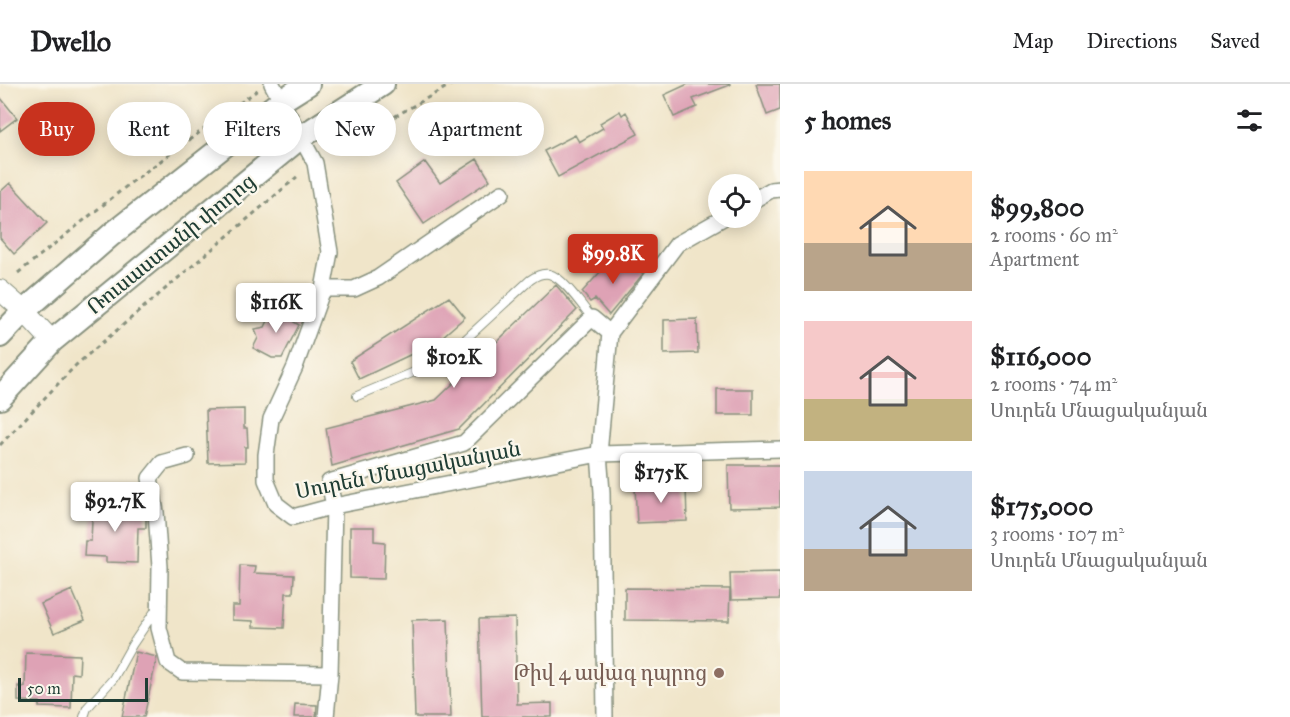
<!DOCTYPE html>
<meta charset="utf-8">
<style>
body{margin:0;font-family:"IM FELL Great Primer","Noto Serif Armenian",serif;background:#f2f2f2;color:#202124;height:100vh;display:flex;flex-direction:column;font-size:22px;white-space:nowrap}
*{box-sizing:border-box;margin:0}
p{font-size:20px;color:#757577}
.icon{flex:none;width:33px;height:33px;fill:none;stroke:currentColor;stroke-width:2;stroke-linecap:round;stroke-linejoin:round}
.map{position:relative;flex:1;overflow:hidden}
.side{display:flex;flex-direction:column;background:#fff;width:510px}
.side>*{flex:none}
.hud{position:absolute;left:18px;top:18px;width:570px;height:54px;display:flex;gap:12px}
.tools{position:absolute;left:708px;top:90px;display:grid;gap:12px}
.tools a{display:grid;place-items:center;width:54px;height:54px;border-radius:50%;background:#fff;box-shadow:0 3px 15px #0003;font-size:30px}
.scale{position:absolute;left:18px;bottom:15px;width:130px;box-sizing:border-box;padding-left:6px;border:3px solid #1f3d34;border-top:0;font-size:16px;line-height:21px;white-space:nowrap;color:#1f3d34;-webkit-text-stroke:4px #fbf7ec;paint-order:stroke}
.price{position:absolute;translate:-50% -51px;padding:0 14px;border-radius:6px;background:#fff;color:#222;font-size:20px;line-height:39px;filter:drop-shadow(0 2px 3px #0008)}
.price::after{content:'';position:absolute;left:50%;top:36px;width:18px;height:14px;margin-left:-9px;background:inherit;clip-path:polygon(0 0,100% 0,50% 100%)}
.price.current{background:#c8321e;color:#fff}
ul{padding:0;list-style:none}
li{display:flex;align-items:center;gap:18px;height:150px;padding:0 24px}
li span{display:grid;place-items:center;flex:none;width:168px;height:120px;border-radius:0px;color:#555}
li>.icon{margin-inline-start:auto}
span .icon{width:72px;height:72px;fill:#fffc;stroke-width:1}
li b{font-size:26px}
h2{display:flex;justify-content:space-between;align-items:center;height:72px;padding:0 24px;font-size:26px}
.pill{padding:0 21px;border-radius:27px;background:#fff;box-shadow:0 3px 15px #0003;font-size:21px;line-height:54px}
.pill.current{background:#c8321e;color:#fff}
header{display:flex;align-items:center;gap:36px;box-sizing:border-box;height:84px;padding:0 30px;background:#fff;border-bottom:2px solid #e0e0e0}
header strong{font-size:28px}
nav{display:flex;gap:33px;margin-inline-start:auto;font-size:21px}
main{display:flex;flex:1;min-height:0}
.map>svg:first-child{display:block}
</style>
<header>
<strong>Dwello</strong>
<nav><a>Map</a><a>Directions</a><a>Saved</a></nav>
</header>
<main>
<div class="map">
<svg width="780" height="633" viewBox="0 0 780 633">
<rect width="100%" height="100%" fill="#fbf7ec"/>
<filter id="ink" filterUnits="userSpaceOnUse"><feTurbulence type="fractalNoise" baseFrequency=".0167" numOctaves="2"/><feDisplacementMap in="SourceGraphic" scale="12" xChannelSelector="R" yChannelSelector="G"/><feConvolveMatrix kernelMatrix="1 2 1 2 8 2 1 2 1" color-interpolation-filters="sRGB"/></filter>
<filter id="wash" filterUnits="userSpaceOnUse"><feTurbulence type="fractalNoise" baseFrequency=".008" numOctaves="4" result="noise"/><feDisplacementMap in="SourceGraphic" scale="24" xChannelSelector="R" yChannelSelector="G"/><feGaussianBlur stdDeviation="1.35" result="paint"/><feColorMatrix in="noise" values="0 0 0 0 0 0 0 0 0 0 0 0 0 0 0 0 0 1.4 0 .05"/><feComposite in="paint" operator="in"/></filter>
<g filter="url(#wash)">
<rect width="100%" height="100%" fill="#f0e5c9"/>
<g id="blocks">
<!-- building -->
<path fill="#dea2b5" d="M688 0H730V1L693 15 697 23 674 33 664 11Z
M756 0H780V26L767 31Z
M0 13 17 34 0 47Z
M620 27 622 31 626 28 638 50 558 93 544 67 575 51 579 58 603 44 600 39Z
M477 75 490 96 424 140 396 99 425 78 440 99Z
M10 99 47 139 14 170 0 154V108Z
M612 175 622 183 630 175 643 190 609 231 595 215 590 218 582 208Z
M556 201 577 226 459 345 332 382 326 344 436 316Z
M449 213 465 233 435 259 359 295 350 277Z
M275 222 296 234 294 238 299 241 282 274H272L253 264 258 254 255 245 265 243Z
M697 235 698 269 664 270V236Z
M717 305H753V331H717Z
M244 325V344H247L248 363H245V378L208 379 206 326Z
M728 381H780V423L729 424Z
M686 402 687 437 637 439 635 404Z
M93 416 107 417V425L146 426V444H138L137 479 106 478V473L84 472 85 457H91Z
M350 443H374V457L385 458 384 495 350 494Z
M240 481 255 482 254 489 294 491 293 509H286L284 544 253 543V537L232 536V522H239Z
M780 488V515L731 516 730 489Z
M625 504 730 505 729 537 625 536Z
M72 506 85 536 54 549 41 520Z
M515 534 517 620 552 619V633H482L479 535Z
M448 535 451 633H415L412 536Z
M136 568 157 573 144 633H122Z
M26 569 80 571 79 590 72 589 71 624 39 623 40 618 18 617V602L25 603Z
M295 620 317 621 316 633H294Z"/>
</g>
</g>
<g filter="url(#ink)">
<use href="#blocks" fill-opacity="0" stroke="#88917e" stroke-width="1.5"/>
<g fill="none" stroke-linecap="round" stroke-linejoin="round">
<defs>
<path id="service" d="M357 312 443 276 530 196C536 192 541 189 549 190 563 193 583 223 592 234
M84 633 87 624 113 595 132 561 157 524"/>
<path id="minor" d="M272 0 315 79 330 168 323 205 295 283 271 335 266 371V396L276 420 293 433 334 422 599 370 780 365
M752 117 771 106 780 105
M323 205H354L378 194 502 109
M187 372 162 379 150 394 156 428 160 483 159 544 168 578 182 588 330 590
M326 633 330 590 334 422 329 398 464 359 592 234 610 249
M605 633 602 408 599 370 610 249 677 160 723 134"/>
<path id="tertiary" d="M0 206 24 227 52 257"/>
<path id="secondary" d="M0 252 24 227 111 151 281 17 308 0
M0 314 52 257 301 53 383 0"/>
</defs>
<!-- service casing -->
<use href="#service" stroke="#88917e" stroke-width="10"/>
<!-- minor casing -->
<use href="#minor" stroke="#88917e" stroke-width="18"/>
<!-- tertiary casing -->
<use href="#tertiary" stroke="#88917e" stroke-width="22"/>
<!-- secondary casing -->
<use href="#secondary" stroke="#88917e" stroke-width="26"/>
<!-- path -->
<path stroke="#88917e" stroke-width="3" stroke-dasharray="4.5 4.5" stroke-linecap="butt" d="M332 68 452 0
M18 189 133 97 259 5
M0 361 76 281 298 92"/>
<!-- service -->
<use href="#service" stroke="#fff" stroke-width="8"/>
<!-- minor -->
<use href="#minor" stroke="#fff" stroke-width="15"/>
<!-- tertiary -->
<use href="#tertiary" stroke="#fff" stroke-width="20"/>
<!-- secondary -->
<use href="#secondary" stroke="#fff" stroke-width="22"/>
</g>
</g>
<!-- markers -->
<circle fill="#8d6e63" stroke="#fbf7ec" stroke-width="2" cx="719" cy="589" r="6"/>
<g text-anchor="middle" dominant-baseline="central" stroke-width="4.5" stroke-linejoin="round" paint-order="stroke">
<!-- street labels -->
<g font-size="21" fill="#1f3d34" stroke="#fbf7ec">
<text transform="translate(171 160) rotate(-39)">Ռուսաստանի փողոց</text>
<text transform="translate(408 386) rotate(-11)">Սուրեն Մնացականյան</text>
</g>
<!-- education labels -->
<g font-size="21" fill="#785e54" stroke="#fbf7ec" text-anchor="end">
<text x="707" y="589">Թիվ 4 ավագ դպրոց</text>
</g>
</g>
</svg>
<div class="tools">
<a><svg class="icon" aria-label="locate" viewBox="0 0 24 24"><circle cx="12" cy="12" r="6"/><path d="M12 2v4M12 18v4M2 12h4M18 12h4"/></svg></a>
</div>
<div class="scale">50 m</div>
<b class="price current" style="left:613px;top:201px">$99.8K</b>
<b class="price" style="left:276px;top:250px">$116K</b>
<b class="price" style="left:454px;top:305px">$102K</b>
<b class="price" style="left:661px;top:420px">$175K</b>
<b class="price" style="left:115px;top:449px">$92.7K</b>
<div class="hud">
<a class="pill current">Buy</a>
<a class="pill">Rent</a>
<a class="pill">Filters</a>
<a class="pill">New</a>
<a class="pill">Apartment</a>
</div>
</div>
<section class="side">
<h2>5 homes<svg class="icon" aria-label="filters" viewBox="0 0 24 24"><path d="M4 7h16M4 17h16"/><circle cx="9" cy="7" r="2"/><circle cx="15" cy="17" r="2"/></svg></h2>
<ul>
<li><span style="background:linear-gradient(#ffd9b3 60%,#b9a48a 0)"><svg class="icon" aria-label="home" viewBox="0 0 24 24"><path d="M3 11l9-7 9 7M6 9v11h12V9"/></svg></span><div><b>$99,800</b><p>2 rooms · 60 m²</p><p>Apartment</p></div></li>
<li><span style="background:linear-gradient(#f6c9c9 65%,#c2b280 0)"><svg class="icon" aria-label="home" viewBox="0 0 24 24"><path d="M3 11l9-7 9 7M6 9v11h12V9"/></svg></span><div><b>$116,000</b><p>2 rooms · 74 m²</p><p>Սուրեն Մնացականյան</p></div></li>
<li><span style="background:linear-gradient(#c9d6e8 65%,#b9a48a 0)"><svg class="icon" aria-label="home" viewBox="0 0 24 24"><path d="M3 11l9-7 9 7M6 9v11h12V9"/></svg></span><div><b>$175,000</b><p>3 rooms · 107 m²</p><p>Սուրեն Մնացականյան</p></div></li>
</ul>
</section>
</main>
